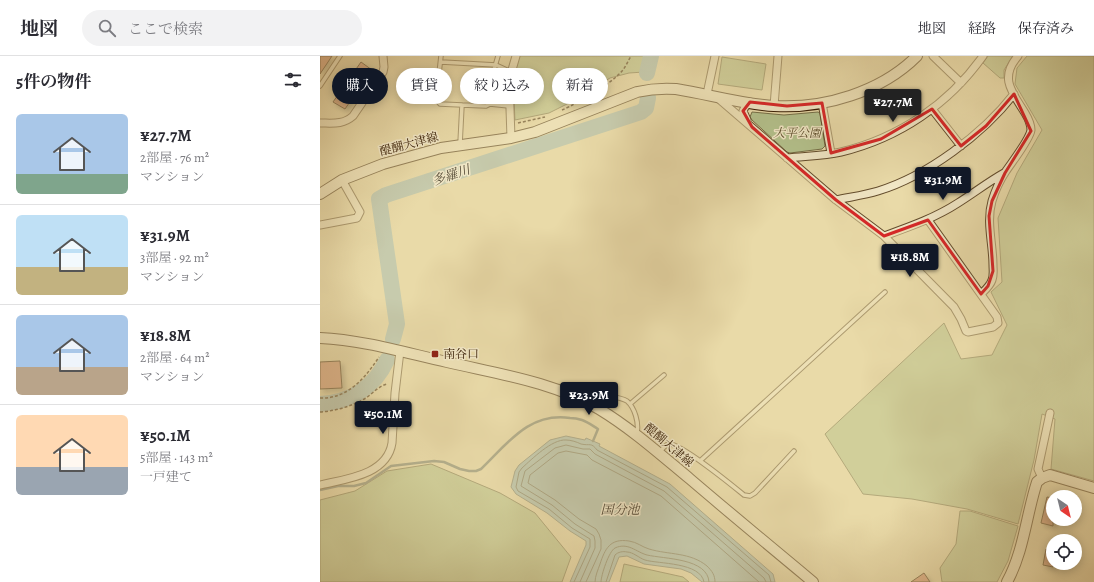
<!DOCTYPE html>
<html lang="ja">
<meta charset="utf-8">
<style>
body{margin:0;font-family:Alegreya,"Noto Serif JP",serif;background:#f2f2f3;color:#2b2b33;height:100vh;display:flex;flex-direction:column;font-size:15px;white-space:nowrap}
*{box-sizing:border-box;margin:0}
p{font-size:13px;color:#7c7c81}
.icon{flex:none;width:22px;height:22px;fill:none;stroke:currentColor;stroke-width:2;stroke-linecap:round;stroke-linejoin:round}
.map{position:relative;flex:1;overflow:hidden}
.drawer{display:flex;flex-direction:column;background:#fff;width:320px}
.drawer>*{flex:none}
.hud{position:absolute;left:12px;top:12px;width:380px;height:36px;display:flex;gap:8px}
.needle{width:26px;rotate:145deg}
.fabs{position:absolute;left:726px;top:434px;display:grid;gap:8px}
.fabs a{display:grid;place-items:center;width:36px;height:36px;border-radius:50%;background:#fff;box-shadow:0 2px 10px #0003;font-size:20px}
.price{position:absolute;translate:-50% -34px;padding:0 9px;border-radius:4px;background:#111827;color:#fff;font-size:13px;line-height:26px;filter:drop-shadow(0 1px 2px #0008)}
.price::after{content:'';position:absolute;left:50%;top:24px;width:12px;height:9px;margin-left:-6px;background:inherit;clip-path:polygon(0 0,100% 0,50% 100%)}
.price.selected{background:#222;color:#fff}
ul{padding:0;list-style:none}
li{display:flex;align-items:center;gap:12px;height:100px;padding:0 16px}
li+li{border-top:1px solid #e1e1e2}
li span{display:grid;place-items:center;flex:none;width:112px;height:80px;border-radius:6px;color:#555}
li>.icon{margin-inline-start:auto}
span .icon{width:48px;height:48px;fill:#fffc;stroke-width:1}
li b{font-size:17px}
h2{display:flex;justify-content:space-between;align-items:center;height:48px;padding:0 16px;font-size:17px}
.tag{padding:0 14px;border-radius:18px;background:#fff;box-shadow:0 2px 10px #0003;font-size:14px;line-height:36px}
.tag.selected{background:#111827;color:#fff}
header{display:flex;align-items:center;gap:24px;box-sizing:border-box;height:56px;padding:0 20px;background:#fff;border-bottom:1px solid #e1e1e2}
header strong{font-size:19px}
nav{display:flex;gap:22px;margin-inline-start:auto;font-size:14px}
.search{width:280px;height:36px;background:#f2f2f3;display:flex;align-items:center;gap:10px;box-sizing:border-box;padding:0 14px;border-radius:22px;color:#7c7c81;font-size:15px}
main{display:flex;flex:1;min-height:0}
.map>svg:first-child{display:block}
</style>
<header>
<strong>地図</strong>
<div class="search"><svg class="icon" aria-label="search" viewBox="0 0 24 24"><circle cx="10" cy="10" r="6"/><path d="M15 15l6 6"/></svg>ここで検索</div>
<nav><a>地図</a><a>経路</a><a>保存済み</a></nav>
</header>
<main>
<section class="drawer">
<h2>5件の物件<svg class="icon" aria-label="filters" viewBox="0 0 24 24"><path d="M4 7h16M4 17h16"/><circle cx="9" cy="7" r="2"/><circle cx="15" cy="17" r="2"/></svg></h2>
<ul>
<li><span style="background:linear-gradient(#a9c7e8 75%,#7fa58c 0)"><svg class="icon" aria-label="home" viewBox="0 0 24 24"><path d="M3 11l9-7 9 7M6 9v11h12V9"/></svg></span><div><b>¥27.7M</b><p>2部屋 · 76 m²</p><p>マンション</p></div></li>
<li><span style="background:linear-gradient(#bfe0f5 65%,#c2b280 0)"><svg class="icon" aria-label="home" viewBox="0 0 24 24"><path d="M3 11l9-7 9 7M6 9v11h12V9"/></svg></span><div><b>¥31.9M</b><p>3部屋 · 92 m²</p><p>マンション</p></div></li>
<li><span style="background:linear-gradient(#a9c7e8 65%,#b9a48a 0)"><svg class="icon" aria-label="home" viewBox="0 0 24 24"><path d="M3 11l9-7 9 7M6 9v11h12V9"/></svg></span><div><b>¥18.8M</b><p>2部屋 · 64 m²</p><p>マンション</p></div></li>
<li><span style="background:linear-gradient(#ffd9b3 65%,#9aa5b1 0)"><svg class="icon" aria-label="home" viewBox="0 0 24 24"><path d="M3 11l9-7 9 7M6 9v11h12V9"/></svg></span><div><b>¥50.1M</b><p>5部屋 · 143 m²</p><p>一戸建て</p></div></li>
</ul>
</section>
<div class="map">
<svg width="774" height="526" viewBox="0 0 774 526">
<defs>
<filter id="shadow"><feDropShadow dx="3.5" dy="3.5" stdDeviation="2" flood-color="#0004"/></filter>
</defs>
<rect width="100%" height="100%" fill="#e9daa8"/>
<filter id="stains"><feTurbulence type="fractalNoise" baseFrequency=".005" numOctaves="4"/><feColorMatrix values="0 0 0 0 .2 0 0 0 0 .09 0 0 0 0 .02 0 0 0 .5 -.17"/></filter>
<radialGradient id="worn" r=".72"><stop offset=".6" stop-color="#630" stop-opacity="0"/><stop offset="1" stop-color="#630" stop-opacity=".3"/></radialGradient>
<!-- green -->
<path fill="#b3c08b" stroke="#746e46" d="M199 0H329L324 16 309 17 290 22 247 48 229 57 195 64 193 25Z
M668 0H693L684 14V22H680L663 7Z
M707 0H774V425L731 413 735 363 722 358 714 404 698 468 647 453 592 443 543 438 505 378 624 267 641 303 672 299 687 269 671 236 682 226 678 162 697 117 722 74 695 28 697 12Z
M402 1 446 8 442 34 398 28Z
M432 56 464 59 498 56 500 57 505 90 502 93 470 97 467 96 432 64 430 61Z
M111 408 180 437 215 457 251 501 242 526H0V444L35 435 67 415Z
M640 455H650L698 470 688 505 677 526H622L620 512 636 488Z
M304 508 363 521 369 526H300Z"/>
<!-- water -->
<path fill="#9db8b3" stroke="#747a6c" d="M246 380 265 384 266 382 280 388 279 390 350 428 453 518 455 526H382L371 517 361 513 324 508 307 500 299 501 289 526H250L266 489V485L250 475 227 457 196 438 191 431 195 415 199 409 230 384Z"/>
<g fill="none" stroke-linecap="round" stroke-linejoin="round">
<!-- shore -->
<path stroke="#6a6a5a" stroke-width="1" d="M254 526 270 491V483L252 472 229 453 198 435 196 431 199 416 202 412C212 403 232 383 246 384 251 384 257 386 261 388 270 390 271 386 277 394L347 431 449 519 451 526
M260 526 275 492V485L274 480 255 468 232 449 201 430 205 415 235 392 246 389 263 393H270L275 398 344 435 444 522 446 526
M266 526 281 493V484L279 478 276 473 259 463 235 444 208 427 210 419 238 397 246 395 267 399 272 404 341 440 439 526
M275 526C275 520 278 514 280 508 285 493 290 482 309 485 317 486 322 491 329 493 349 499 370 496 387 510 392 515 395 519 395 526
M281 526C281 519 289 495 295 492 308 486 316 496 327 499 344 503 388 502 389 526
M286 526 295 499C298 496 303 495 307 496 313 496 319 502 325 504 338 508 381 506 384 526"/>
<!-- stream -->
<path stroke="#747a6c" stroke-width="2.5" d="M0 434 18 430H34L46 427 71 410 114 405 124 406 140 413 149 415H156L161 413C188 387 209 356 250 362 254 362 259 363 262 364 268 366 273 370 278 373L273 385"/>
<!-- river -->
<path stroke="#9db8b3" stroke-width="16" d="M327 17 331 0
M73 283 77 268 59 143 66 139 321 56 326 52 328 42
M0 348C31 346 54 332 67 304"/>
</g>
<!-- building -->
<path fill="#d28b68" stroke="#361c02" filter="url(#shadow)" d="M0 0H12L0 18Z
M41 6 52 14 25 53 13 46Z
M20 305 22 332 0 333V306Z
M727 441 733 442V470L721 467Z
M726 493 733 495V511L723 509Z
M604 517 610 526H591Z"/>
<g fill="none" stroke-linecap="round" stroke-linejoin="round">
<defs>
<path id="lane" d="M121 0 116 43 120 48 142 49
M121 6 176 9 191 16
M0 30 20 0
M170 48 189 50
M140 88 142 49 166 50 170 48 172 43 173 17 178 0
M260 341C270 335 278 337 288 340 294 341 302 342 307 345 315 352 319 367 317 377
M310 348 344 319
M340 396C342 393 345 389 349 388 360 387 413 430 424 439L430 440 435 437 474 395
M380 405 565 236"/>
<path id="street" d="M613 0 641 27
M387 38 395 0
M399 43 516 144 564 180 634 251 641 263 646 275 648 276 673 271 678 267 677 261 608 164
M502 47 511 97
M454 50 458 0
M612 53 641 90
M427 64 423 55 425 51 430 46
M0 67C12 67 23 69 33 60L63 16 64 11 63 0
M191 82 189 24 196 0
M467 102C485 100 504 100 521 96 579 82 629 48 663 0
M516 144C530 141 545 139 558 135 607 120 663 78 694 38
M0 169 37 162 40 156 22 124
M564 180C589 171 615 162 638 147 654 137 668 126 684 117
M661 238C665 234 670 230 672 224 674 219 673 214 673 209 673 188 666 166 672 145 675 135 680 124 686 115 692 106 710 83 711 74 711 68 708 62 705 57 692 36 679 22 698 0
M722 422 718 413 730 357
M0 429C26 423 67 419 72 387L75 337 80 295"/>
<path id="secondary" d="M0 138 22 124 63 108 121 92 191 82 215 76 317 36C330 33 342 32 356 33 388 38 421 48 454 50 504 53 561 36 597 0
M0 282C43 284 86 297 127 306 178 318 234 326 279 353 312 373 341 399 370 423 411 458 452 492 493 526
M687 526C704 495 706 460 717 426L722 422 730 419 774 432"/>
</defs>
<!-- lane casing -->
<use href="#lane" stroke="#634c2c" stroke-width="5.5"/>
<!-- street casing -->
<use href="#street" stroke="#634c2c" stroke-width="9"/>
<!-- secondary casing -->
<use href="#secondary" stroke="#361c02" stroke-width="12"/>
<!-- path -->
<path stroke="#361c02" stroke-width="1.5" stroke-dasharray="3 2" stroke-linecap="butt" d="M242 54C260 46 290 29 303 14 306 10 308 5 311 0
M198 67 225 61
M0 342C28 343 45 322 59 301
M0 356C16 355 32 350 46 342 53 337 59 330 67 328"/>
<!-- lane -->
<use href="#lane" stroke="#f1e7c6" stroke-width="3.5"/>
<!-- street -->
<use href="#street" stroke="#f1e7c6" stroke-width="7"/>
<!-- secondary -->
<use href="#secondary" stroke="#f1e7c6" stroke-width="10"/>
</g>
<!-- marked area -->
<path d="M0 0H774V526H0ZM694 38 711 75 685 117 672 145 669 160 673 215 668 230 661 238 608 164 564 180 516 144 432 71 423 55 430 46 467 50 502 47 511 97 561 83 612 53 641 90 666 70Z" fill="#e9daa8" fill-opacity=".55" fill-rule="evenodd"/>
<path fill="none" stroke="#d62828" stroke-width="3" stroke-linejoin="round" d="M694 38 711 75 685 117 672 145 669 160 673 215 668 230 661 238 608 164 564 180 516 144 432 71 423 55 430 46 467 50 502 47 511 97 561 83 612 53 641 90 666 70Z"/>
<!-- markers -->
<rect fill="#8f2418" stroke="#f1e7c6" stroke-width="1.5" x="111" y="294" width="8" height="8" rx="2"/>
<g text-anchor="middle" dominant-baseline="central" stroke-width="3" stroke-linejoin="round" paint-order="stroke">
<!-- park labels -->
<g font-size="12" font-style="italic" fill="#5c4d2b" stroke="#f1e7c6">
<text x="477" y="77">大平公園</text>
</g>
<!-- street labels -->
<g font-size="12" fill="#361c02" stroke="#f1e7c6">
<text transform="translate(89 88) rotate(-15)">醍醐大津線</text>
<text transform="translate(349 389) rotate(40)">醍醐大津線</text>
</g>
<!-- poi labels -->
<g font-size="12" fill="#361c02" stroke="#f1e7c6" text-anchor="start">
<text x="123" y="298">南谷口</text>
</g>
<!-- water labels -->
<g font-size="13" font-style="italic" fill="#554b37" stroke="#f1e7c6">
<text transform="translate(131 119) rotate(-19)">多羅川</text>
<text x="300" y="453">国分池</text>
</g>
</g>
<rect width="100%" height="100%" filter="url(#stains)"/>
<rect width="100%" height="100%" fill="url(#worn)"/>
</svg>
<div class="fabs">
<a><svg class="needle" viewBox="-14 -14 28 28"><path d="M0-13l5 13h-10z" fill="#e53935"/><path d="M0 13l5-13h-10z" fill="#7c7c81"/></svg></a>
<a><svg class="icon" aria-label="locate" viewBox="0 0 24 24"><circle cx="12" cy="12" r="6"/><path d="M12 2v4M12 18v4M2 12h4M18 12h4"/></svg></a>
</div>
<b class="price selected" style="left:573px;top:67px">¥27.7M</b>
<b class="price" style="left:623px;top:145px">¥31.9M</b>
<b class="price" style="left:590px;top:222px">¥18.8M</b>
<b class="price" style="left:269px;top:360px">¥23.9M</b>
<b class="price" style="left:63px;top:379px">¥50.1M</b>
<div class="hud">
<a class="tag selected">購入</a>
<a class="tag">賃貸</a>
<a class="tag">絞り込み</a>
<a class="tag">新着</a>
</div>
</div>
</main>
